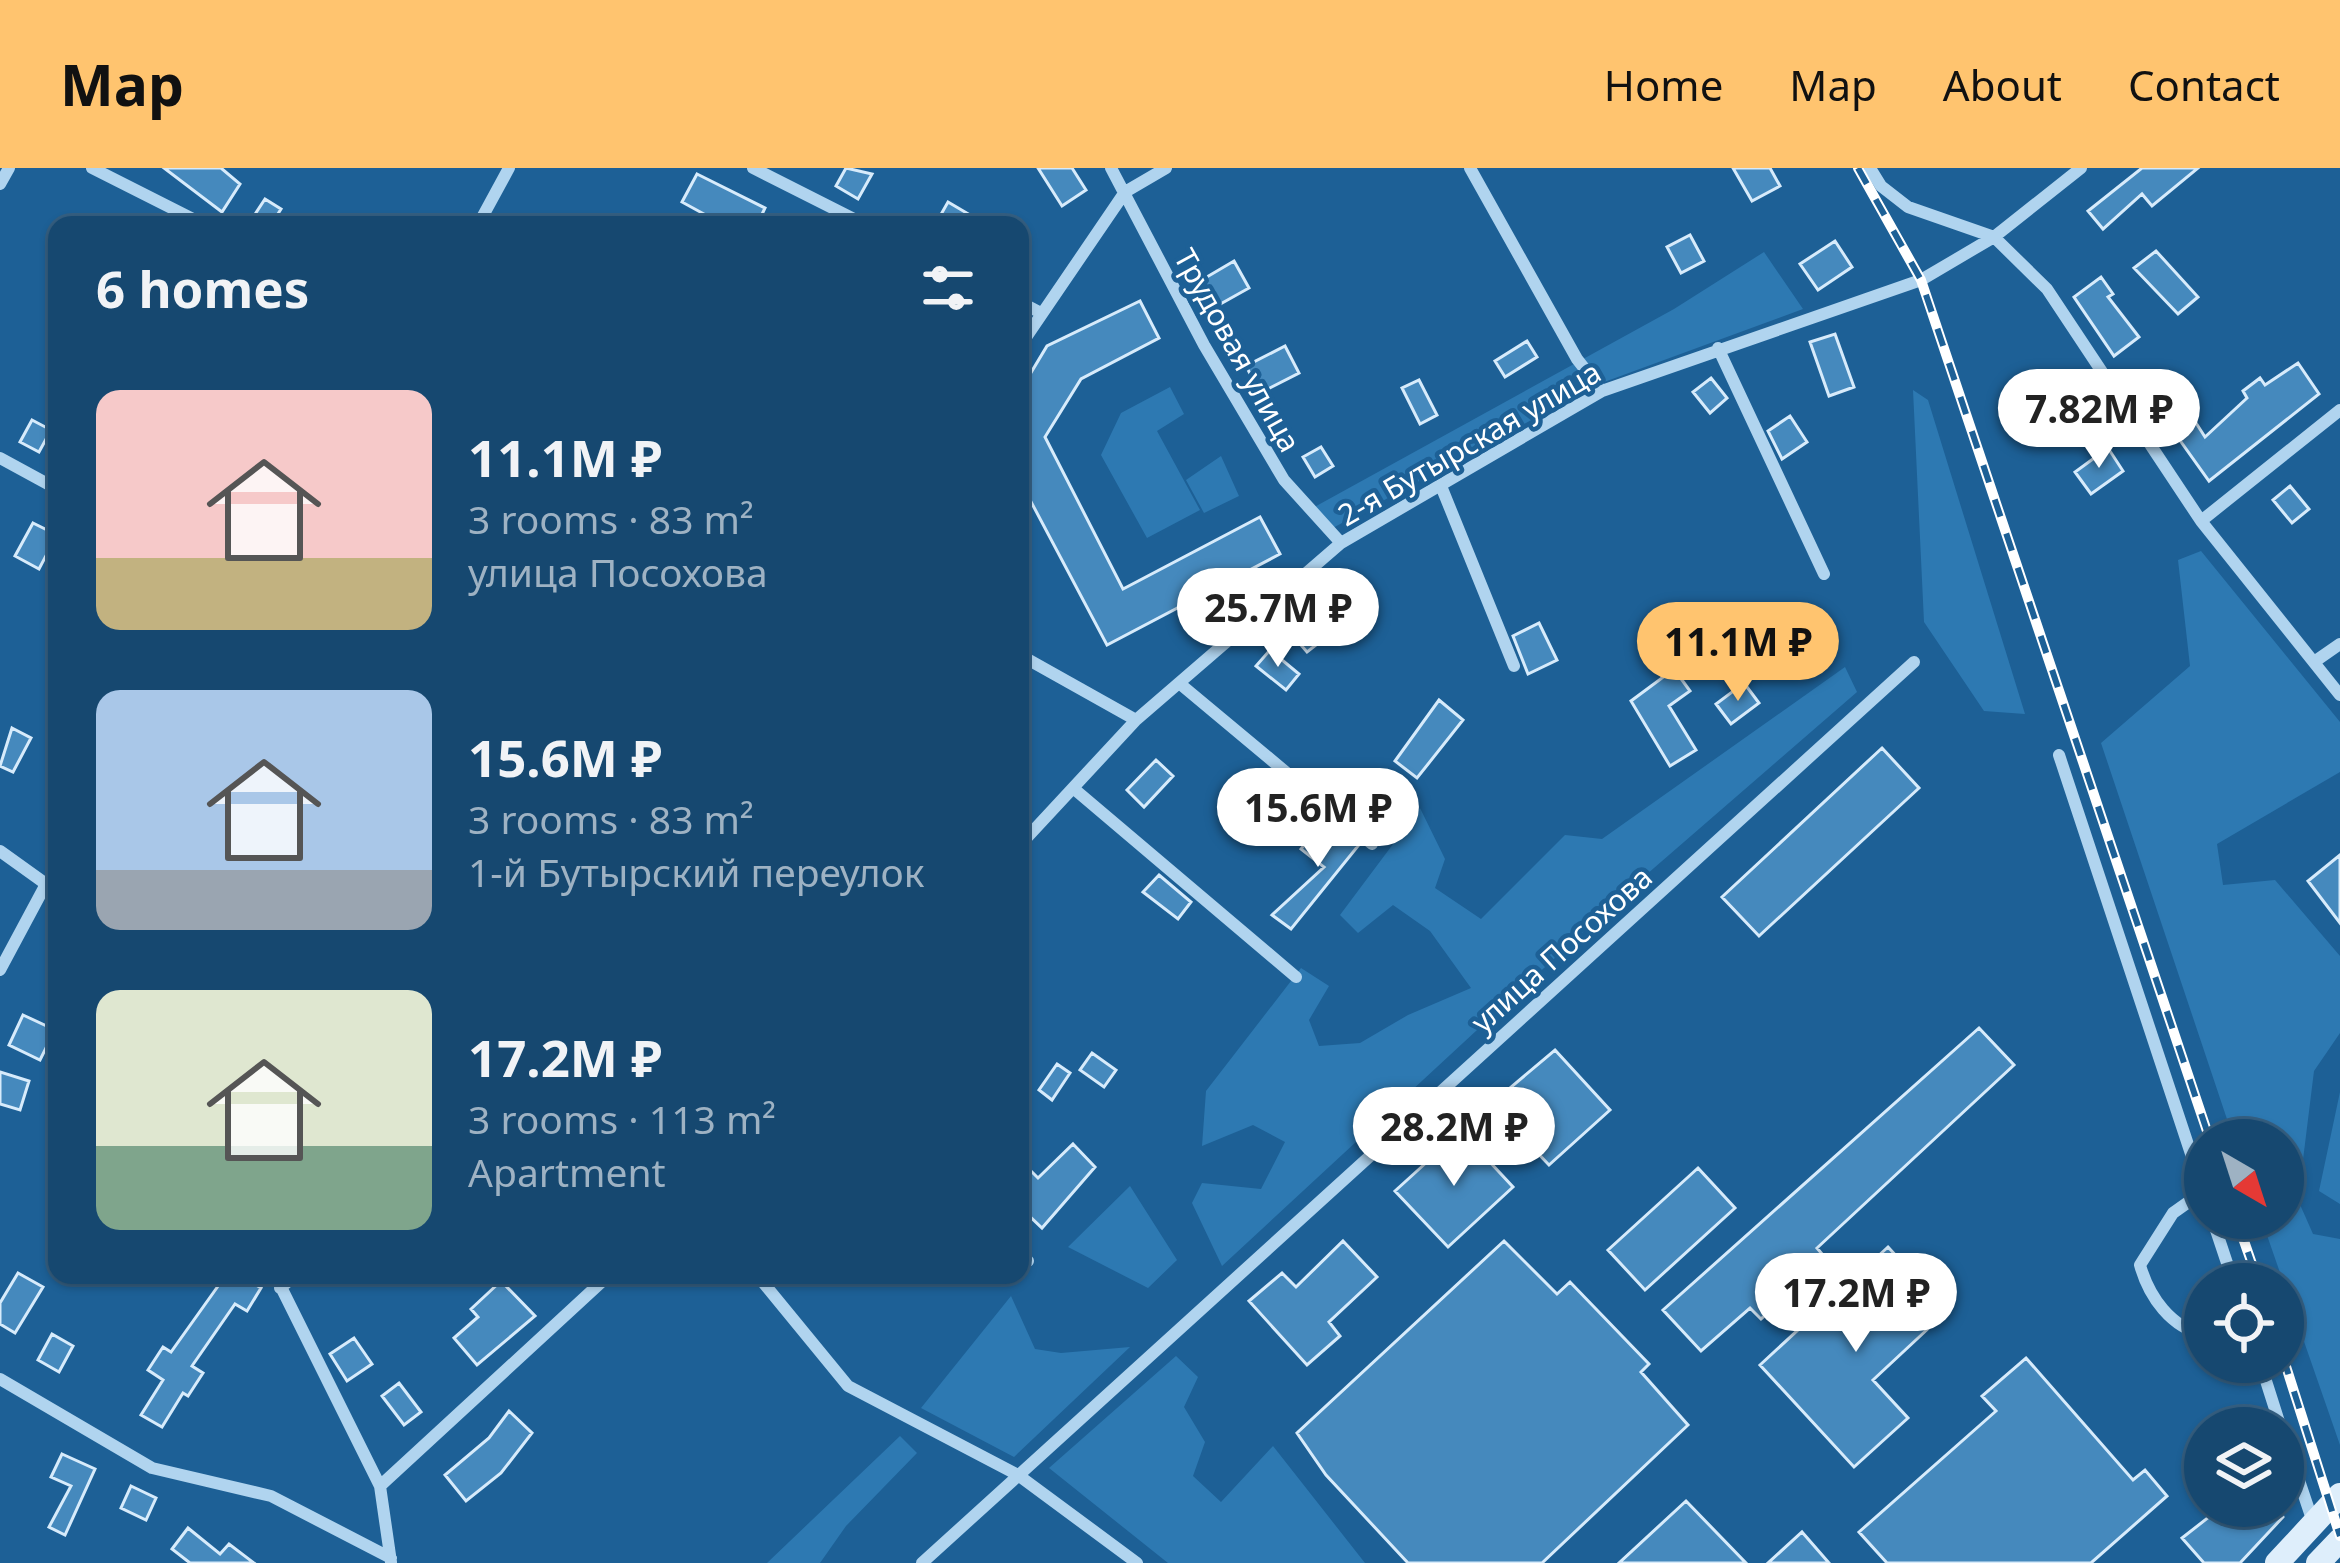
<!DOCTYPE html>
<meta charset="utf-8">
<style>
body{margin:0;font-family:"Noto Sans",sans-serif;background:#235278;color:#f1f3f6;height:100vh;display:flex;flex-direction:column;font-size:45px;white-space:nowrap}
*{box-sizing:border-box;margin:0}
p{font-size:39px;color:#9eb2c3}
.icon{flex:none;width:66px;height:66px;fill:none;stroke:currentColor;stroke-width:2;stroke-linecap:round;stroke-linejoin:round}
.map{position:relative;flex:1;overflow:hidden}
.side{position:absolute;left:48px;top:48px;width:981px;height:1068px;display:flex;flex-direction:column;background:#164870;border-radius:24px;box-shadow:0 3px 9px #0004,0 0 0 3px #356083}
.side>*{flex:none}
.needle{width:78px;rotate:141deg}
.controls{position:absolute;left:2184px;top:951px;display:grid;gap:24px}
.controls a{display:grid;place-items:center;width:120px;height:120px;border-radius:50%;background:#164870;box-shadow:0 3px 9px #0004,0 0 0 3px #356083;font-size:60px}
.price{position:absolute;translate:-50% -102px;padding:0 27px;border-radius:42px;background:#fff;color:#222;font-size:39px;line-height:78px;filter:drop-shadow(0 3px 6px #0008)}
.price::after{content:'';position:absolute;left:50%;top:72px;width:36px;height:27px;margin-left:-18px;background:inherit;clip-path:polygon(0 0,100% 0,50% 100%)}
.price.current{background:#ffc46f;color:#111}
ul{padding:0;list-style:none}
li{display:flex;align-items:center;gap:36px;height:300px;padding:0 48px}
li span{display:grid;place-items:center;flex:none;width:336px;height:240px;border-radius:24px;color:#555}
li>.icon{margin-inline-start:auto}
span .icon{width:144px;height:144px;fill:#fffc;stroke-width:1}
li b{font-size:51px}
h2{display:flex;justify-content:space-between;align-items:center;height:144px;padding:0 48px;font-size:51px}
header{display:flex;align-items:center;gap:72px;box-sizing:border-box;height:168px;padding:0 60px;background:#ffc46f;color:#111}
header strong{font-size:57px}
nav{display:flex;gap:66px;margin-inline-start:auto;font-size:42px}
.map>svg:first-child{display:block}
</style>
<header>
<strong>Map</strong>
<nav><a>Home</a><a>Map</a><a>About</a><a>Contact</a></nav>
</header>
<div class="map">
<svg width="2340" height="1395" viewBox="0 0 2340 1395">
<rect width="100%" height="100%" fill="#1d6096"/>
<!-- green -->
<path fill="#2d79b2" d="M1764 84 1803 141 1596 217 1331 361 1309 342 1674 141Z
M1170 219 1184 246 1157 263 1200 342 1147 370 1101 287 1121 245Z
M1913 222 1928 232 2025 546 1984 543 1924 454Z
M1221 288 1239 328 1204 345 1186 312Z
M2201 383 2340 554V604L2217 676 2223 717 2275 712 2340 788V865L2314 903 2298 1032 2313 1066 2340 1071V1277L2261 1050H2283V972H2234L2101 575 2190 498 2178 392Z
M1845 499 1857 524 1624 726 1222 1098 1192 1035 1202 1015 1261 1021 1285 974 1253 957 1202 978 1206 923 1301 800 1329 818 1309 852 1319 878 1360 875 1408 847 1471 820 1430 763 1393 737 1358 765 1340 747 1420 640 1445 691 1435 720 1481 751 1565 667 1602 671Z
M2340 924V1036L2319 1023Z
M1130 1018 1177 1092 1148 1120 1068 1079Z
M1011 1128 1035 1181 1061 1185 1130 1179 1014 1289 921 1240Z
M1176 1188 1198 1209 1184 1239 1205 1274 1193 1308 1221 1334 1273 1278 1365 1395H1168L1049 1300Z
M900 1268 917 1285 846 1358 820 1395H767Z"/>
<!-- building -->
<path fill="#4589bd" stroke="#d7ebfb" stroke-width="3" d="M164 0H221L240 16 222 44Z
M846 0 872 6 858 31 836 18Z
M1038 0H1072L1086 22 1062 38Z
M1733 0H1770L1780 18 1752 33Z
M2142 0H2198L2152 38 2142 26 2103 61 2088 43Z
M697 6 765 40 757 57H724L682 34Z
M265 31 281 41 271 57H248Z
M948 34 987 57H935Z
M1690 67 1704 93 1681 105 1667 79Z
M1835 73 1852 99 1818 122 1800 96Z
M2156 83 2198 129 2178 146 2134 100Z
M1234 93 1249 120 1215 139 1200 113Z
M2101 109 2113 126 2108 129 2139 169 2114 188 2074 129Z
M1140 133 1159 170 1081 211 1045 269 1123 421 1260 349 1280 386 1107 477 1020 313V223L1047 178Z
M1835 166 1854 219 1829 228 1810 174Z
M1527 173 1537 189 1505 209 1495 193Z
M1285 178 1299 205 1260 225 1246 198Z
M2298 195 2319 226 2209 313 2159 243 2180 230 2205 269 2247 230 2243 223 2260 210 2265 217Z
M1711 210 1727 230 1710 245 1693 224Z
M1419 212 1437 247 1420 256 1402 220Z
M2066 216 2076 230 2051 249 2041 235Z
M1790 248 1807 274 1782 291 1768 263Z
M32 252 51 262 39 284 20 274Z
M1321 279 1333 298 1315 309 1303 289Z
M2108 280 2123 303 2091 326 2075 304Z
M2290 318 2309 341 2292 355 2273 332Z
M33 355 57 367 39 401 15 388Z
M1351 417 1365 438 1342 453 1328 432Z
M1306 447 1325 470 1307 484 1288 462Z
M1539 455 1557 492 1528 506 1513 468Z
M1270 482 1299 506 1286 522 1256 498Z
M1674 501 1690 523 1669 538 1696 582 1670 598 1631 533Z
M1744 515 1759 535 1731 556 1716 536Z
M1439 532 1463 552 1417 610 1395 593Z
M12 560 31 570 13 604 0 598Z
M1882 580 1919 620 1759 768 1722 729Z
M1156 592 1173 608 1144 639 1127 622Z
M1325 651 1358 678 1291 761 1272 747 1324 699 1301 681Z
M2340 687V755L2308 713Z
M1159 707 1191 734 1178 751 1143 724Z
M23 847 55 862 40 892 9 877Z
M1979 860 2014 897 1817 1080 1828 1093 1761 1151 1750 1140 1701 1183 1663 1142Z
M1555 882 1610 942 1549 997 1491 936Z
M1092 885 1116 902 1104 919 1080 902Z
M1057 896 1070 905 1052 932 1039 922Z
M0 904 29 913 20 942 0 936Z
M1461 963 1513 1019 1448 1079 1395 1023Z
M1073 976 1095 999 1042 1060 1020 1039V992L1038 1010Z
M1698 1000 1735 1040 1645 1122 1608 1082Z
M1343 1073 1377 1109 1329 1154 1340 1168 1307 1197 1249 1133 1282 1105 1296 1119Z
M1504 1073 1557 1126 1570 1114 1649 1196 1641 1204 1688 1257 1542 1395H1408L1326 1307 1297 1265Z
M1888 1079 1947 1143 1873 1212 1908 1250 1854 1299 1760 1197Z
M18 1105 43 1119 15 1165 0 1156V1135Z
M226 1107H240L261 1120 247 1143 235 1136 192 1198 203 1205 188 1228 183 1225 162 1259 141 1247 163 1212 148 1202 163 1179 171 1184Z
M501 1113 535 1148 477 1197 454 1170 478 1149 471 1141Z
M52 1166 73 1178 59 1204 38 1192Z
M354 1170 372 1196 347 1213 330 1186Z
M2026 1190 2133 1312 2145 1302 2167 1328 2091 1395H1887L1859 1364 1996 1243 1982 1228Z
M399 1215 421 1244 404 1257 382 1228Z
M509 1243 532 1265 501 1305 466 1333 445 1307 489 1270Z
M62 1286 95 1301 65 1367 49 1359 71 1318 51 1309Z
M131 1318 156 1330 146 1352 121 1340Z
M1686 1333 1746 1395H1619Z
M2223 1338H2279L2283 1349 2240 1395H2204L2182 1370Z
M188 1360 220 1386 229 1376 254 1395H190L172 1381Z
M1802 1364 1829 1395H1768Z"/>
<g fill="none" stroke-linecap="round" stroke-linejoin="round">
<!-- minor -->
<path stroke="#b0d4ef" stroke-width="12" d="M92 0 205 57
M753 0 866 57
M1111 0 1204 177 1284 312 1341 375
M1470 0 1577 191 1602 223
M1870 0 1881 18 1908 39 1994 69 2047 121 2201 353 2340 527
M0 16 9 0
M478 57 509 0
M1020 134 1041 145
M1020 178 1125 24 1166 0
M1718 180 1824 406
M0 290 57 321
M1441 318 1514 498
M2201 353 2340 242
M1020 487 1136 552
M2314 494 2340 476
M1179 515 1372 676
M2059 587 2205 1028
M1073 620 1296 809
M1020 677 1136 552 1341 375 1602 223 1921 112 1994 69 2081 0
M0 683 46 716 57 717
M0 802 46 716
M2204 1023 2173 1045 2140 1097C2149 1129 2171 1160 2205 1167
M2212 1050 2234 1116
M1020 1086 1028 1093
M275 1107 380 1318
M757 1107 848 1218 1018 1307 1137 1395
M280 1120 296 1107
M2260 1194 2281 1260
M0 1211 152 1300 271 1328 391 1390
M2283 1265 2313 1354
M391 1394 380 1318 609 1107
M922 1395 1914 494"/>
<!-- secondary -->
<path stroke="#deeefb" stroke-width="24" d="M2277 1395 2340 1327
M2318 1395 2340 1372"/>
<defs>
<path id="rail" d="M1858 0 1921 112 2210 972
M2236 1050 2259 1116
M2283 1189 2340 1368"/>
</defs>
<!-- rail casing -->
<use href="#rail" stroke="#fff" stroke-width="10"/>
<!-- rail -->
<use href="#rail" stroke="#1d6096" stroke-width="6" stroke-dasharray="18" stroke-linecap="butt"/>
</g>
<g text-anchor="middle" dominant-baseline="central" stroke-width="9" stroke-linejoin="round" paint-order="stroke">
<!-- street labels -->
<g font-size="30" fill="#fff" stroke="#1d6096">
<text transform="translate(1238 182) rotate(61)">Трудовая улица</text>
<text transform="translate(1469 275) rotate(-30)">2-я Бутырская улица</text>
<text transform="translate(1561 781) rotate(-42)">улица Посохова</text>
</g>
</g>
</svg>
<div class="controls">
<a><svg class="needle" viewBox="-14 -14 28 28"><path d="M0-13l5 13h-10z" fill="#e53935"/><path d="M0 13l5-13h-10z" fill="#9eb2c3"/></svg></a>
<a><svg class="icon" aria-label="locate" viewBox="0 0 24 24"><circle cx="12" cy="12" r="6"/><path d="M12 2v4M12 18v4M2 12h4M18 12h4"/></svg></a>
<a><svg class="icon" aria-label="layers" viewBox="0 0 24 24"><path d="M12 4l9 5-9 5-9-5zM3 14l9 5 9-5"/></svg></a>
</div>
<b class="price" style="left:2099px;top:303px">7.82M ₽</b>
<b class="price" style="left:1278px;top:502px">25.7M ₽</b>
<b class="price current" style="left:1738px;top:536px">11.1M ₽</b>
<b class="price" style="left:1318px;top:702px">15.6M ₽</b>
<b class="price" style="left:1454px;top:1021px">28.2M ₽</b>
<b class="price" style="left:1856px;top:1187px">17.2M ₽</b>
<section class="side">
<h2>6 homes<svg class="icon" aria-label="filters" viewBox="0 0 24 24"><path d="M4 7h16M4 17h16"/><circle cx="9" cy="7" r="2"/><circle cx="15" cy="17" r="2"/></svg></h2>
<ul>
<li><span style="background:linear-gradient(#f6c9c9 70%,#c2b280 0)"><svg class="icon" aria-label="home" viewBox="0 0 24 24"><path d="M3 11l9-7 9 7M6 9v11h12V9"/></svg></span><div><b>11.1M ₽</b><p>3 rooms · 83 m²</p><p>улица Посохова</p></div></li>
<li><span style="background:linear-gradient(#a9c7e8 75%,#9aa5b1 0)"><svg class="icon" aria-label="home" viewBox="0 0 24 24"><path d="M3 11l9-7 9 7M6 9v11h12V9"/></svg></span><div><b>15.6M ₽</b><p>3 rooms · 83 m²</p><p>1-й Бутырский переулок</p></div></li>
<li><span style="background:linear-gradient(#dfe7d0 65%,#7fa58c 0)"><svg class="icon" aria-label="home" viewBox="0 0 24 24"><path d="M3 11l9-7 9 7M6 9v11h12V9"/></svg></span><div><b>17.2M ₽</b><p>3 rooms · 113 m²</p><p>Apartment</p></div></li>
</ul>
</section>
</div>
